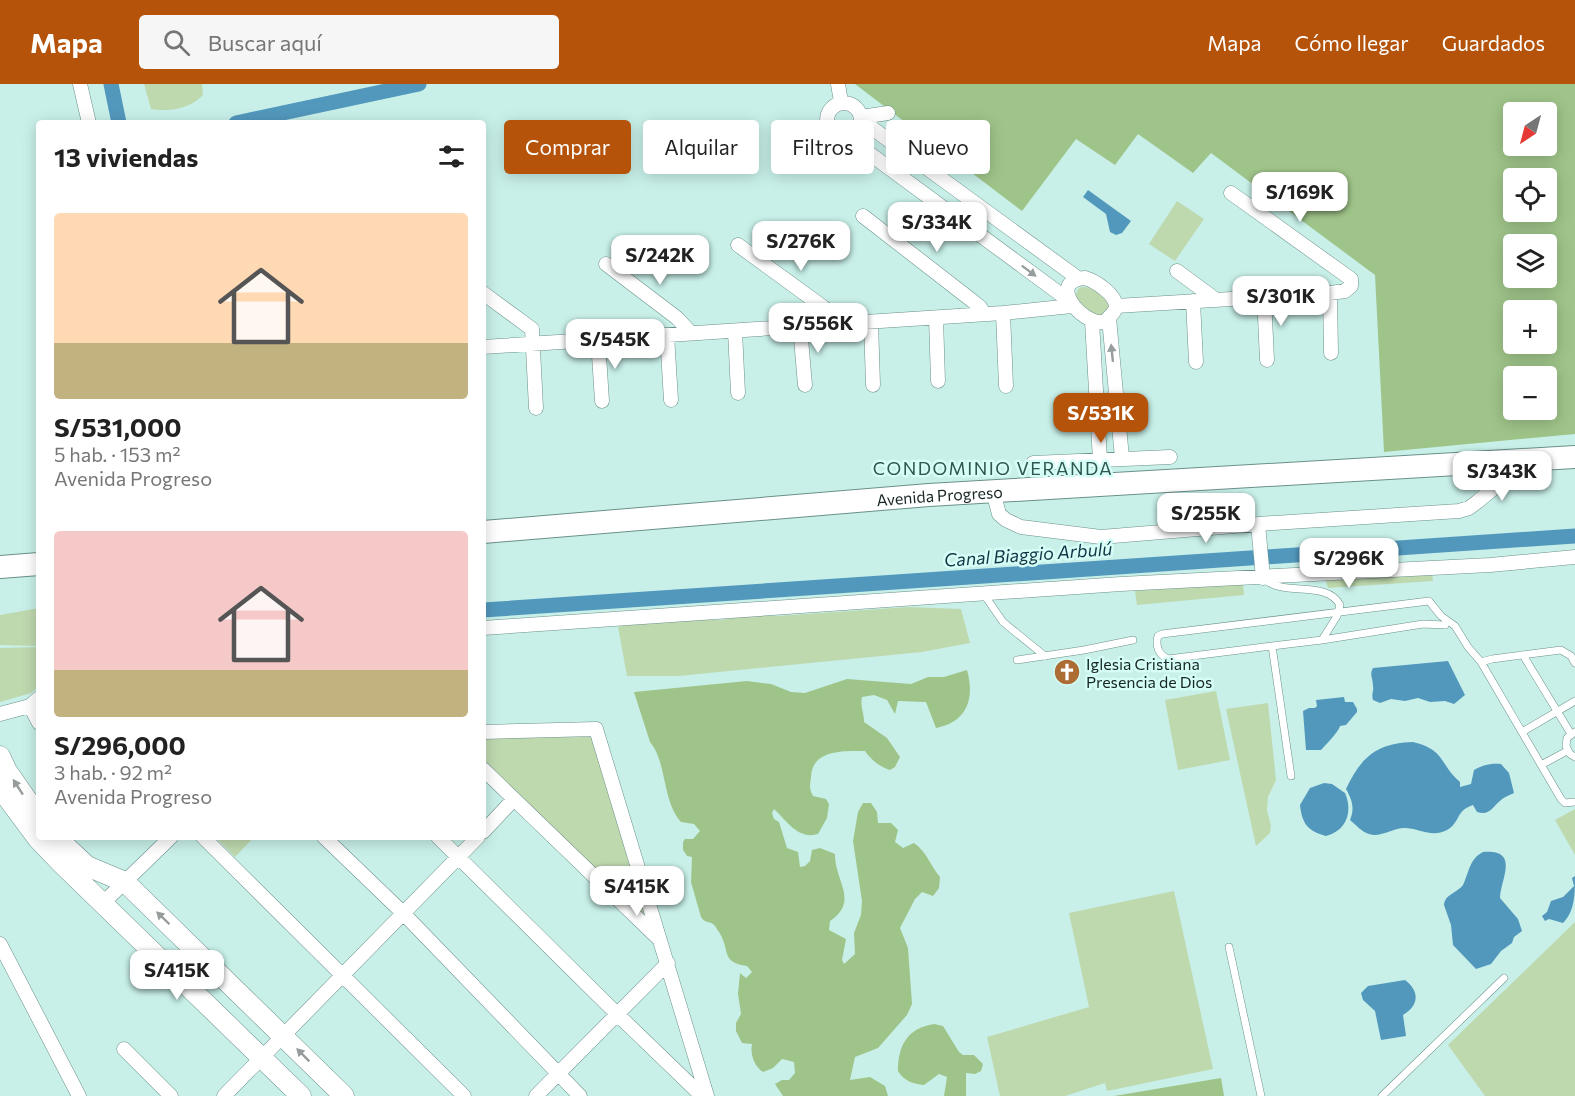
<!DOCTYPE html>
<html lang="es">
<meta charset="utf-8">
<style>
body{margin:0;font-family:Commissioner,sans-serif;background:#f6f6f6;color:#222;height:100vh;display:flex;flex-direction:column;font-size:22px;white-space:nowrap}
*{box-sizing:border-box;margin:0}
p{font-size:20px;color:#767676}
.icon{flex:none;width:33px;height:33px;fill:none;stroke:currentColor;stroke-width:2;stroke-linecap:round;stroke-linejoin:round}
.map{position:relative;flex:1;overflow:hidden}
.details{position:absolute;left:36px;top:36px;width:450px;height:720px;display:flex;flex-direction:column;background:#fff;border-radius:6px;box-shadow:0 3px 15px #0003}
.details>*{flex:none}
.banner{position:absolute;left:504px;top:36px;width:570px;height:54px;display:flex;gap:12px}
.needle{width:39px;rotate:216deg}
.controls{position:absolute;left:1503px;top:18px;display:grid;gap:12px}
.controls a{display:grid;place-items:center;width:54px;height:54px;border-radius:6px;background:#fff;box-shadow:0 3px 15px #0003;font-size:30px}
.price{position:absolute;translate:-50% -51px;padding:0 14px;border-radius:12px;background:#fff;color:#222;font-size:20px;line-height:39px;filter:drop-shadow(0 2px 3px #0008)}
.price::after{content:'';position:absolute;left:50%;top:36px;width:18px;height:14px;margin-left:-9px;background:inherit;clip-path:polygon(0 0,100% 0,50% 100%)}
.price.on{background:#b45309;color:#fff}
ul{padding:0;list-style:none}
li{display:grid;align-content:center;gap:12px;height:318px;padding:0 18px}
li span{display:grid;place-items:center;height:186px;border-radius:6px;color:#555}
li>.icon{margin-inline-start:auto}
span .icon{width:108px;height:108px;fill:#fffc;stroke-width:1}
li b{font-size:26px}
h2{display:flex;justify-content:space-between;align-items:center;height:72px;padding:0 18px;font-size:26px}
.tag{padding:0 21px;border-radius:6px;background:#fff;box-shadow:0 3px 15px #0003;font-size:21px;line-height:54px}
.tag.on{background:#b45309;color:#fff}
header{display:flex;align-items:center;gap:36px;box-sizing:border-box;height:84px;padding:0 30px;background:#b45309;color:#fff}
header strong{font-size:28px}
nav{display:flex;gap:33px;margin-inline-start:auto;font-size:21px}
.search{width:420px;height:54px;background:#f6f6f6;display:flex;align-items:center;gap:15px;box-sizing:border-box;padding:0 21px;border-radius:6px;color:#767676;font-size:22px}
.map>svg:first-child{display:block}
</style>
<header>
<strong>Mapa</strong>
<div class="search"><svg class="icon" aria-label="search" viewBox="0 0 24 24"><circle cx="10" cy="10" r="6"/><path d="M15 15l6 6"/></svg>Buscar aquí</div>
<nav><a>Mapa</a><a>Cómo llegar</a><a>Guardados</a></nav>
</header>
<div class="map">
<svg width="1575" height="1012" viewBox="0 0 1575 1012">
<rect width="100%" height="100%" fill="#c8f0e9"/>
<!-- green -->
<path fill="#bfd9af" d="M144 0H202L203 11C190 25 169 28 151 25Z
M1177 117 1204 135 1175 177 1149 160Z
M1082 203C1092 202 1104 213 1110 221V226L1100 234 1078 220 1075 213 1078 205Z
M1432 488 1433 497 1328 504 1325 494Z
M1243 500 1244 511 1137 521 1135 507Z
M908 523 961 525 970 559 922 568 679 592H627L618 543 649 536H721L749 531 777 532Z
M39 524V562L0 561V531Z
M39 563V603L31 609 0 618V564Z
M1216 607 1230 676 1178 686 1165 616Z
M1268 619 1276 696 1268 713 1267 726 1271 742 1270 749 1256 762 1226 625Z
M593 653 649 839 483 675V654Z
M1575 725V771L1555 736Z
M215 753H254L235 773Z
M1174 807 1213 985 1107 1007 1105 999 1065 1012H1000L987 953 1089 923 1069 829Z
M1575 838V1012H1485L1448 961Z"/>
<!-- forest -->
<path fill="#9fc489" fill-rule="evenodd" d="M855 0H1575V350L1384 368 1375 191 1211 69 1193 89 1138 50 1115 81 1076 55 1022 127ZM1514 28H1546V62H1514ZM1514 94H1546V128H1514ZM1514 160H1546V194H1514ZM1514 226H1546V260H1514ZM1514 292H1546V326H1514Z
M967 586C975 615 967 638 936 644L926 618 898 617 895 630 887 616 874 611 862 613C860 623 864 628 864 638L887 654 900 673 895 683 890 686C880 683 871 676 865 667 844 667 812 665 811 693 810 702 809 705 813 712L826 715 829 720 827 734 818 750C798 756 787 737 774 725L772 729 774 735 779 738 787 764 798 768 800 783 805 782 810 777 812 766 820 764 835 770C834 796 860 817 830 837L829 846 846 855 842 876 844 880 855 870 854 849 861 831 862 817 853 757 858 728 863 719H871L877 728 878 739H891L898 746 895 758 903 764 914 759C927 768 930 781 940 793L939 804 933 812 922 808 915 815 900 844 908 864 912 920 907 931 878 964 855 973 850 996 870 993 885 1002 888 1012H783L775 1000 782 996H789L795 989 794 978 782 975 773 984 763 988C754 982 750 970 752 960L742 959 736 947V939L741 930 738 910 740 889 746 894 752 888 747 882C720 878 731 867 719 848 717 846 716 842 713 840 708 837 705 839 701 833L691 798 692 773 687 772 683 766V758L685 755H693L700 747 694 740 681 738C662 717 667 678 650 658L634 608 747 597 771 600 791 608 805 609 847 595 911 600 928 593H944Z
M934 940 943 942 959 968 963 971H974L983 980 981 987 975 990 966 989V1012H944L947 993 939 990 924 1001C913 1000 904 997 898 987 898 962 907 944 934 940Z
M1221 994 1224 1012H1114Z"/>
<!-- water -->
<path fill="#5298bd" d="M1088 106 1131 137 1122 149 1116 151 1110 148 1106 130 1083 113Z
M1448 577 1465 611 1454 620 1445 617 1430 618 1418 614 1405 617 1391 615 1380 619 1373 616C1371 610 1374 608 1373 602 1373 594 1369 591 1373 584Z
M1344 613 1345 618H1353L1357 625V628L1346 641 1340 642C1339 647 1326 661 1321 666H1306L1303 627 1309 624H1315L1317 622 1316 616Z
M1413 658C1446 666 1439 680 1460 698V703L1471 700 1474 686C1483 681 1490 679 1501 680L1509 689 1514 709C1510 711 1504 713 1501 716 1492 723 1490 732 1477 728L1473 721C1455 727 1461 738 1447 746 1432 754 1421 745 1406 744 1394 743 1381 754 1369 750 1362 748 1356 741 1350 736 1355 724 1352 716 1346 705 1361 673 1377 659 1413 658Z
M1324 699 1332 700 1345 709C1353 727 1347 747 1326 752 1308 747 1302 740 1300 721L1310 704Z
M1483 768C1521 765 1500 796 1500 814L1518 835 1522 847 1514 853 1512 859 1501 867 1491 880 1476 885 1453 861 1451 841 1444 821C1445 810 1457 809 1463 801 1469 789 1469 775 1483 768Z
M1575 792C1575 810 1575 827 1563 839L1549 835 1545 837 1542 832 1547 828 1551 817 1563 813 1574 802 1572 794Z
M1405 896C1420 907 1419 922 1403 931L1406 952 1381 956 1375 927 1363 916 1361 909 1368 902Z"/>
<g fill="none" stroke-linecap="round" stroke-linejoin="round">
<!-- canal -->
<path stroke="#5298bd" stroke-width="15" d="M111 0 119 39
M236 39 419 0
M483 526 1575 452"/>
<defs>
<path id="lane" d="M1263 494C1283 514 1326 495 1340 521L1337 532 1322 556 1272 562 1291 692
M983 509 1003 538 1045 572
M1322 556 1423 540 1445 541
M1272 562 1168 575C1159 571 1155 562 1158 552L1162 550 1429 517 1441 532 1455 542 1468 563 1481 578
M1523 571 1571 650
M1017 576 1084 566 1133 556
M1575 579 1571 572 1561 566 1492 575 1481 578 1561 715 1565 719 1575 718
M1522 648 1575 617
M1575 648 1567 654 1566 662 1570 670 1575 673
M1541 681 1567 667
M1229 863 1261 1012
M1382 1012 1504 894"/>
<path id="street" d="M80 0 89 39
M838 0 841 18
M827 36a17 17 0 1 1 34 0a17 17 0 1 1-34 0Z
M861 33 888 29
M861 36 1079 195
M847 53 1067 215
M863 132 970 215 980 223 984 230
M738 161 823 223 832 230 838 240
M606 180 677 234 691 249
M1177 187 1215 215
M1085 194C1095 197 1116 210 1116 223 1115 229 1108 234 1104 238 1081 241 1046 197 1085 194Z
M483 209 532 245 536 324
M1330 209 1331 269
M1264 212 1267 276
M1193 217 1196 278
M1116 222 1330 209 1345 207 1351 202V195L1231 109
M1003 229 1006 302
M936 234 938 297
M1109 234 1122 374
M1092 237 1100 376
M871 238 873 301
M800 243 805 301
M735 247 738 309
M667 251 671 316
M598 256 602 317
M483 263 1003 229 1072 222
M1033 379 1170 373
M993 407 999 430 1006 436 1021 443 1101 453 1258 440 1459 427 1469 424 1477 418 1527 377
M1258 440 1263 494
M483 544 1121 500 1490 481 1575 473
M30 622 39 639
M0 630 30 622 39 614
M483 648 596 645 707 1012
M483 685 660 856
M483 748 514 715
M203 753 464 1012
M324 753 403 829 580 1012
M438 753 617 930 702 1012
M104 818 171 753
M0 860 79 1012
M124 965 171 1012
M224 1012 478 753
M536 1012 668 879"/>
<path id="secondary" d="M0 672 7 687 39 733
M0 704 38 755 61 779 301 1012
M56 753 87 782 125 798 344 1012"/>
<g id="primary">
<path id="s1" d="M483 448 929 411 1575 373"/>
<path d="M0 483 39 480"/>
</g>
</defs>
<!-- lane casing -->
<use href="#lane" stroke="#6b908a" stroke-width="8"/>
<!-- street casing -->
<use href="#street" stroke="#6b908a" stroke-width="15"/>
<!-- secondary casing -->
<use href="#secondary" stroke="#6b908a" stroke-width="21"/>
<!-- primary casing -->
<use href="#primary" stroke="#6b908a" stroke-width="24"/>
<!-- lane -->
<use href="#lane" stroke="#fff" stroke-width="7"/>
<!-- street -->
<use href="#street" stroke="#fff" stroke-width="14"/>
<!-- secondary -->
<use href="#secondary" stroke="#fff" stroke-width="20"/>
<!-- primary -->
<use href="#primary" stroke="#fff" stroke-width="22"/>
</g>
<!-- one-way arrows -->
<defs><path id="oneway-solid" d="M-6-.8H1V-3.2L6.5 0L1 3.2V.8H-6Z" transform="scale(1.5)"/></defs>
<g fill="#979d9c">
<use href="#oneway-solid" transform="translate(1029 187) rotate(37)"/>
<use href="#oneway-solid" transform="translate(1112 269) rotate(-96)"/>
<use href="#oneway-solid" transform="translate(18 703) rotate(-123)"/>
<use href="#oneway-solid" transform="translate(163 834) rotate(-136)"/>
<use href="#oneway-solid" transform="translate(303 971) rotate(-135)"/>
</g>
<!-- icons -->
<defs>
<symbol id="church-disc" viewBox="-11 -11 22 22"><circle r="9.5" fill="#ac6c34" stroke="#d5fef7"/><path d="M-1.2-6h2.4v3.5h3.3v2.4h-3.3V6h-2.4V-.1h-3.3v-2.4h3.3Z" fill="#fff"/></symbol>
</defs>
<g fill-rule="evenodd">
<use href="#church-disc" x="1052" y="573" width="30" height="30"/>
</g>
<g text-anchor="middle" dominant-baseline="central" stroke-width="5" stroke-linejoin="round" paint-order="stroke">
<!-- street labels -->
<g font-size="16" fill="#172624" stroke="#d5fef7">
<text stroke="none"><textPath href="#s1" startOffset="458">Avenida Progreso</textPath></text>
</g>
<!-- poi labels -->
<g font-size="16" fill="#172624" stroke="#d5fef7" text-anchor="start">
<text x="1086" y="579">Iglesia Cristiana<tspan x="1086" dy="18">Presencia de Dios</tspan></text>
</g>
<!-- neighbourhood labels -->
<g font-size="18" letter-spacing="1.5" fill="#315550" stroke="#d5fef7">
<text x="993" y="384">CONDOMINIO VERANDA</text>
</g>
<!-- water labels -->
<g font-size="18" font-style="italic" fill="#143445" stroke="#d5fef7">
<text transform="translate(1028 470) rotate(-4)">Canal Biaggio Arbulú</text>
</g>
</g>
</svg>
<div class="controls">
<a><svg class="needle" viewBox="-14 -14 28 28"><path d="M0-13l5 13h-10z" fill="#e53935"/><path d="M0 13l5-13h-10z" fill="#767676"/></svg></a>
<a><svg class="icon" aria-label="locate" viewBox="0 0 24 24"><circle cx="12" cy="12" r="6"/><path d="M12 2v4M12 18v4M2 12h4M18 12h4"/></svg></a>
<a><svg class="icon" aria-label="layers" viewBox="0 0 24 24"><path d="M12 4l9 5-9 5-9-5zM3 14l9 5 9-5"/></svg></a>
<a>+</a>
<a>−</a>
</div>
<b class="price" style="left:1300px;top:139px">S/169K</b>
<b class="price" style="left:937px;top:169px">S/334K</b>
<b class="price" style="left:801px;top:188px">S/276K</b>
<b class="price" style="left:660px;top:202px">S/242K</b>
<b class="price" style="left:1281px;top:243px">S/301K</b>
<b class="price" style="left:818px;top:270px">S/556K</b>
<b class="price" style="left:615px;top:286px">S/545K</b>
<b class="price on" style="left:1101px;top:360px">S/531K</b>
<b class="price" style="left:1502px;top:418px">S/343K</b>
<b class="price" style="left:1206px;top:460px">S/255K</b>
<b class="price" style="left:1349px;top:505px">S/296K</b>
<b class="price" style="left:637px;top:833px">S/415K</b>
<b class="price" style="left:177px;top:917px">S/415K</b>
<div class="banner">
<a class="tag on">Comprar</a>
<a class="tag">Alquilar</a>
<a class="tag">Filtros</a>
<a class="tag">Nuevo</a>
</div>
<section class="details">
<h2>13 viviendas<svg class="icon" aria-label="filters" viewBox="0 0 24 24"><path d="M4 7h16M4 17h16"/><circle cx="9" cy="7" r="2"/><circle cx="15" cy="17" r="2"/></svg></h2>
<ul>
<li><span style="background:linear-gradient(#ffd9b3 70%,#c2b280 0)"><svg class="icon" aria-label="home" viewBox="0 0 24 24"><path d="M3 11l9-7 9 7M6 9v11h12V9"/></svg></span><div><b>S/531,000</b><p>5 hab. · 153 m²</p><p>Avenida Progreso</p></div></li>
<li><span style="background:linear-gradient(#f6c9c9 75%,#c2b280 0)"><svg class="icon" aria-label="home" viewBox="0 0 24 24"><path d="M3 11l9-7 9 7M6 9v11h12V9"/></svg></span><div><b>S/296,000</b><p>3 hab. · 92 m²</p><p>Avenida Progreso</p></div></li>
</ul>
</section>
</div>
